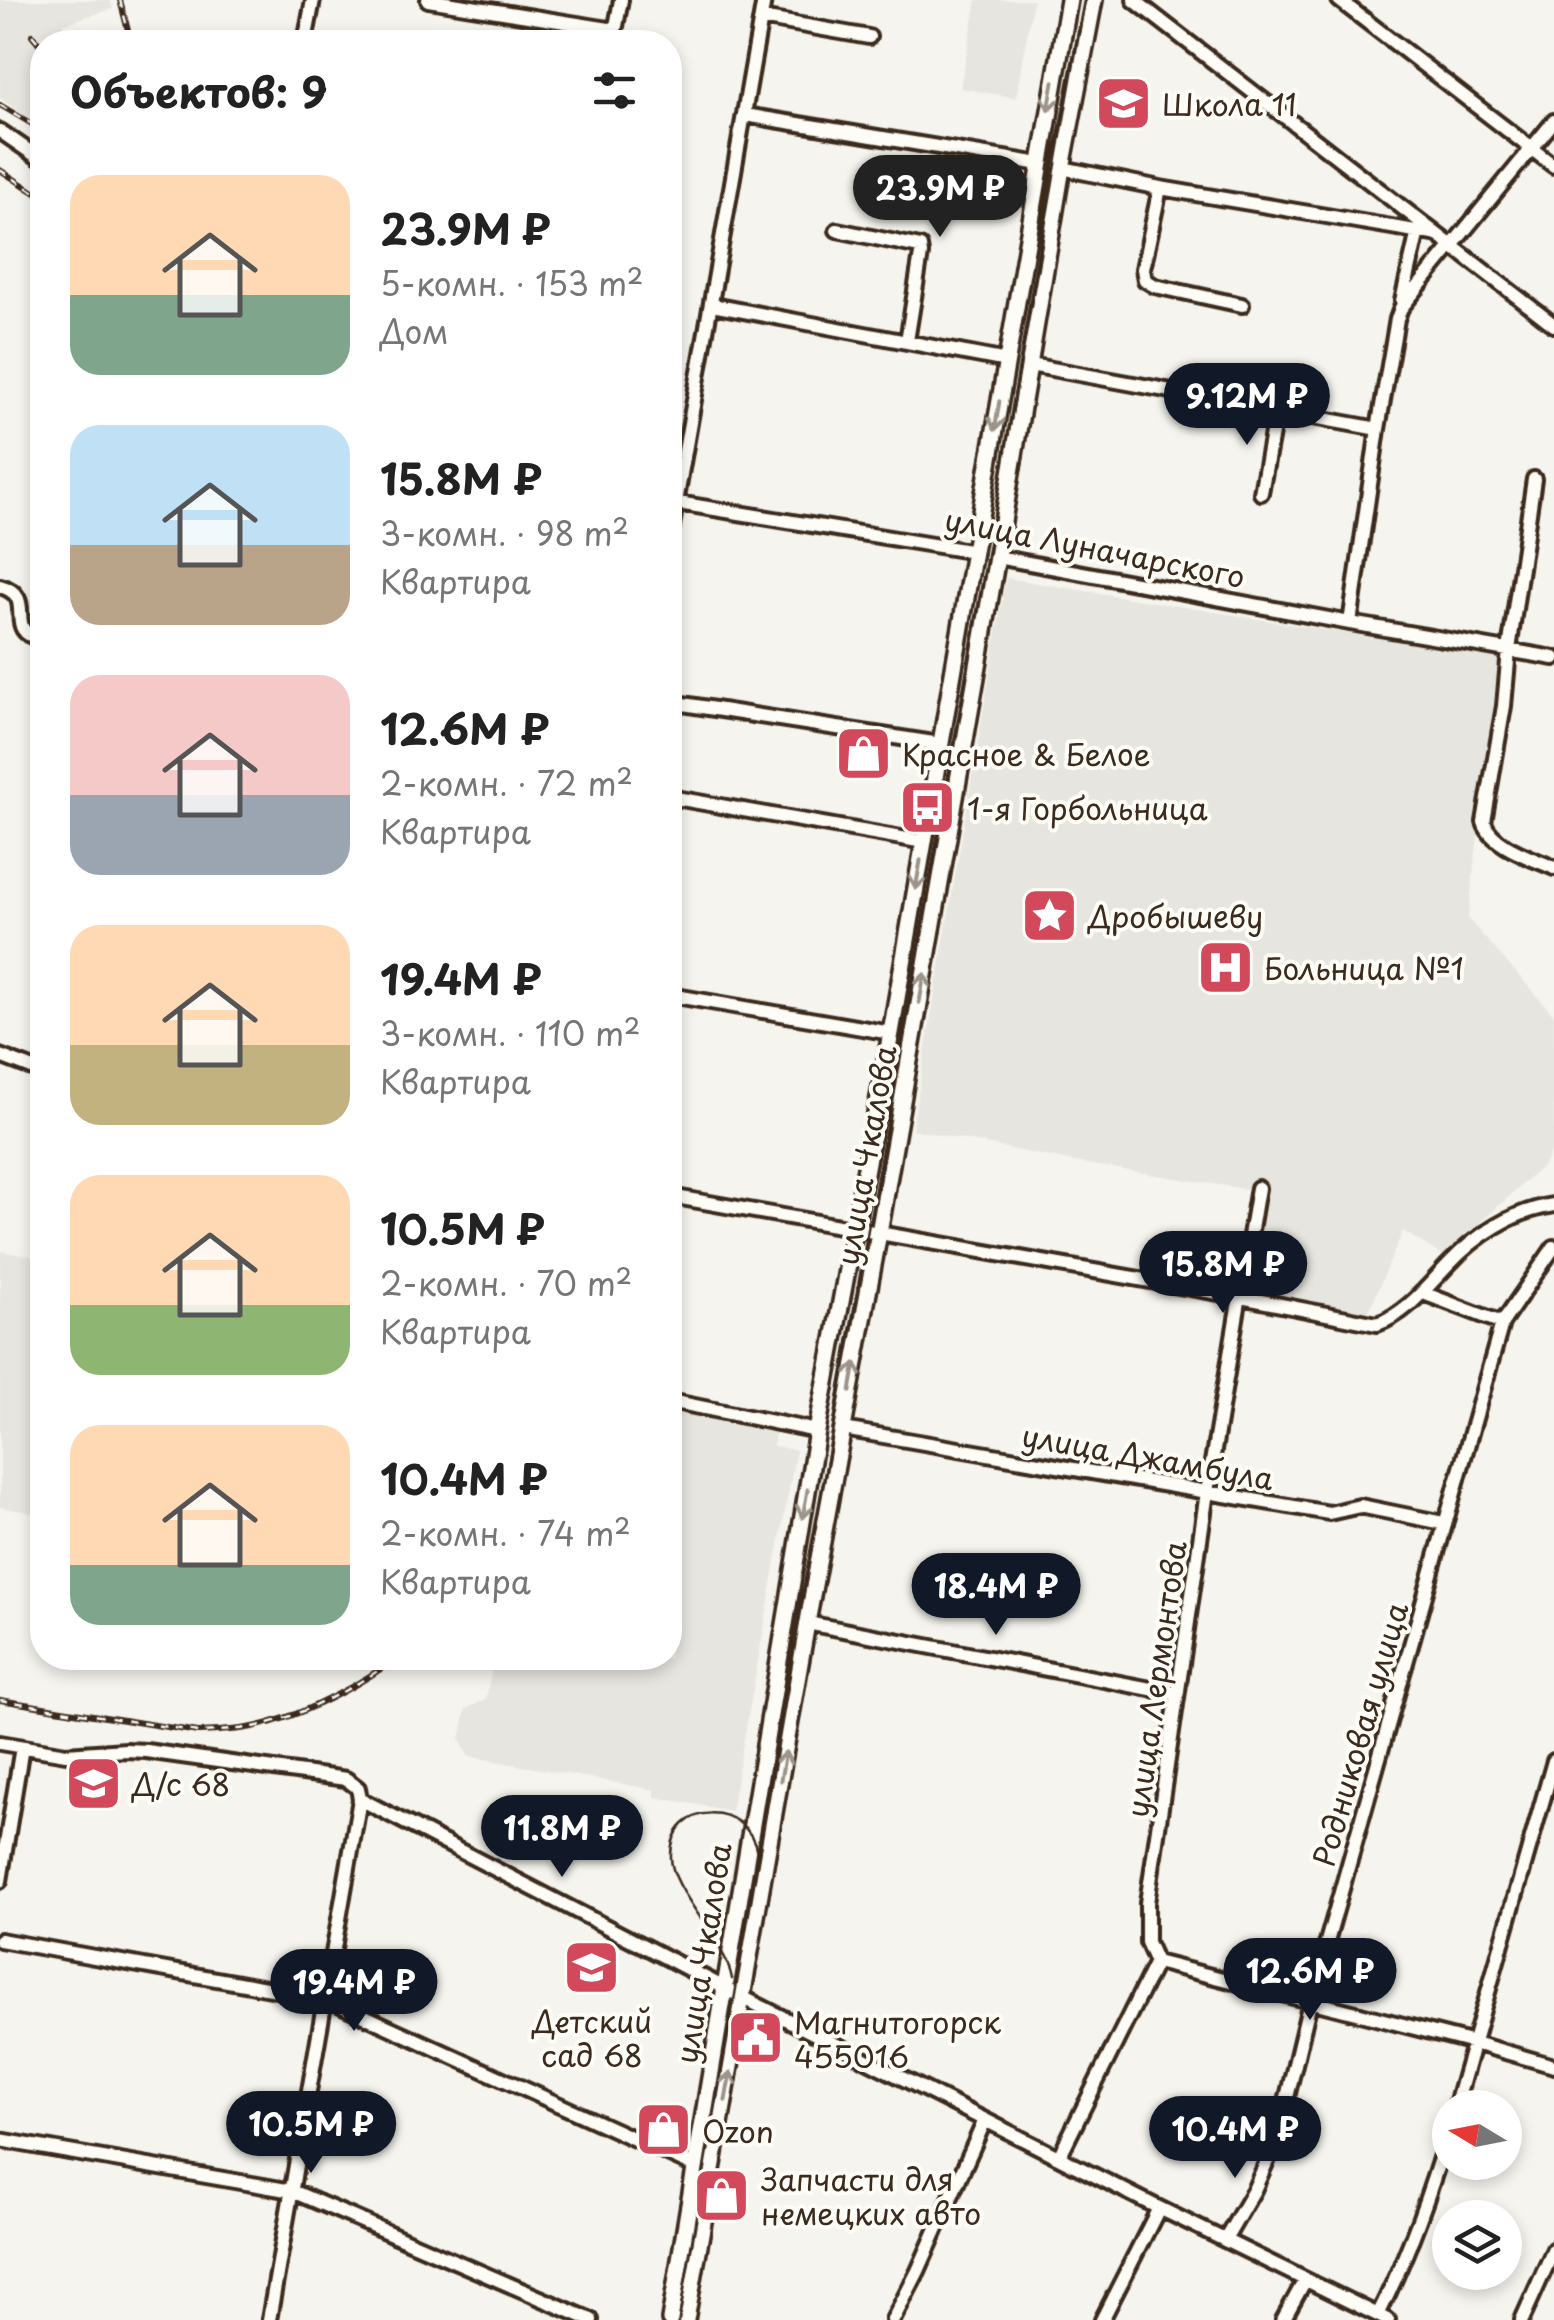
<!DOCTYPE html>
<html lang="ru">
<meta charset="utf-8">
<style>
body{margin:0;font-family:"Playpen Sans",sans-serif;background:#f2f2f2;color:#222;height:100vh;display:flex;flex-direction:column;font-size:38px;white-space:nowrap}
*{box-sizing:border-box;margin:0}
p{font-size:32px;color:#767676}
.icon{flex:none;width:55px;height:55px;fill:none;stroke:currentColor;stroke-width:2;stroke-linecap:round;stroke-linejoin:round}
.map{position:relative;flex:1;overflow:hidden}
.panel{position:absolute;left:30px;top:30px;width:652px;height:1640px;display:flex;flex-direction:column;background:#fff;border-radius:40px;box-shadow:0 5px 15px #0003}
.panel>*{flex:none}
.needle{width:65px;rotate:280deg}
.controls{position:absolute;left:1432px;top:2090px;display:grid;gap:20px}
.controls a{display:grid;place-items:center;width:90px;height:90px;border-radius:50%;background:#fff;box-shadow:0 5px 15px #0003;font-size:50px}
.price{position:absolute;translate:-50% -85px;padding:0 22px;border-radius:35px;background:#111827;color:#fff;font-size:32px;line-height:65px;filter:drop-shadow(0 2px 5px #0008)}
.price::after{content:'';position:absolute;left:50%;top:60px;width:30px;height:22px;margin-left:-15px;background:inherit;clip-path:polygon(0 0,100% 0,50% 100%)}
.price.active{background:#222;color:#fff}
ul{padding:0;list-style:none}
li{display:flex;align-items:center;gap:30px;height:250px;padding:0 40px}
li span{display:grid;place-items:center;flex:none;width:280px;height:200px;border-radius:30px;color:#555}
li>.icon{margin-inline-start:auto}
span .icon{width:120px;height:120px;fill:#fffc;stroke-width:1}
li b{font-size:42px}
h2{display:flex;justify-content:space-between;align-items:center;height:120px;padding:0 40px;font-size:42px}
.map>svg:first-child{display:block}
</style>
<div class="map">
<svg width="1554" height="2320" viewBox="0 0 1554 2320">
<rect width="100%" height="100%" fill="#f5f4ee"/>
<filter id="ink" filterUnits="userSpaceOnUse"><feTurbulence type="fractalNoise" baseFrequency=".01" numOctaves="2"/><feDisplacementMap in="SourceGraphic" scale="20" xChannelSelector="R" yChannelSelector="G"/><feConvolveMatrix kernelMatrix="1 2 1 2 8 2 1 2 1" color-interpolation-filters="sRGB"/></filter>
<g filter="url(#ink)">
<!-- built -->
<path fill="#e7e5df" d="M0 0H110L113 9 63 24 68 42H42V128L0 98Z
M977 0H1033L1016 98 960 88Z
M1006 578 1499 658 1468 919 1554 1015V1144L1545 1164 1443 1256 1403 1231 1368 1313 1248 1294 1264 1192 1074 1162 912 1129Z
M0 1251 42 1258V1512L37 1514 0 1507Z
M670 1411 776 1430 773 1446 796 1450 731 1811 655 1797V1790L468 1756 460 1739 466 1709 486 1699 494 1658H670Z"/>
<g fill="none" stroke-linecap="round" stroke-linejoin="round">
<defs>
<path id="minor" d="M428 0 615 30
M1134 0 1554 325
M1339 0 1554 166
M761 18 869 37
M305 42 313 0
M613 42 621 0
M745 115 1040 164
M0 131 42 160
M1062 168 1160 188 1433 234
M1160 188 1143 269 1145 280 1155 286 1242 305
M837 230 920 247 921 254 907 341
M1402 301 1418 231
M712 305 1007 361
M1030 365 1378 429
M1534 479 1509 650 1504 706 1484 822C1491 846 1532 858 1554 868
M1261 493 1276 411
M672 502 975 552
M670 537 764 0
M997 557 1350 623 1554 658
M0 586C40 597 0 632 42 639
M1350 623 1378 429 1397 319 1401 308 1554 121
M670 702 940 744
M670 797 924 842
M670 995 891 1033
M0 1056 42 1072
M670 1196 1241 1297 1377 1324C1406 1314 1427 1287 1448 1265 1476 1235 1513 1211 1554 1205
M1423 1293 1502 1323
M670 1401 817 1431
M843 1429 1329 1513 1360 1506 1443 1523
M807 1623 1177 1694
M0 1743 66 1754 126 1750 146 1751 346 1779 358 1788 360 1799 744 1998 1153 2205 1388 2320
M0 1881 22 1747
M0 1940 327 1999 696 2167
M1156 1962 1474 2043 1554 2066
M1455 2108 1554 1761
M0 2140 292 2191 591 2320
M1059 2157 1156 1962 1147 1942V1903L1207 1492 1258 1188
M1225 2240 1254 2190 1277 2139 1310 2002 1502 1323 1554 1247
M1378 2315C1409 2253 1430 2193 1450 2126
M269 2320 360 1799
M893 2320 918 2271 985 2120
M1102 2320 1159 2208
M1283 2320 1305 2280
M1522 2320 1554 2249"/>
<path id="major" d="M670 2320 817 1431 891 1033 1069 0
M686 2320 807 1623 879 1233 997 557 1062 168 1094 0"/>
</defs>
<!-- minor casing -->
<use href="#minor" stroke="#3b2a1e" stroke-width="20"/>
<!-- major casing -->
<use href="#major" stroke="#3b2a1e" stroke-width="22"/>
<!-- minor -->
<use href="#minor" stroke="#fdfcf7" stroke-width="12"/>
<!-- major -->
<use href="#major" stroke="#fdfcf7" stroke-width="15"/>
<!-- tram -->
<path stroke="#3b2a1e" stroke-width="2.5" d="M732 1979C725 1938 669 1889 671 1855 672 1800 747 1800 757 1852
M679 2320 817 1518 1085 0"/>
<defs>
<path id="rail" d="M120 0 131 42
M32 35 42 47
M0 105 42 130
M0 170 42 197
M0 1700 198 1732C222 1731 246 1730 269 1723 309 1712 363 1683 396 1658"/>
</defs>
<!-- rail casing -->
<use href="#rail" stroke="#3b2a1e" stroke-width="6"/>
<!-- rail -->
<use href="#rail" stroke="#fdfcf7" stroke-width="2.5" stroke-dasharray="8" stroke-linecap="butt"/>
</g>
<!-- one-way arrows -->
<defs><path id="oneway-shaft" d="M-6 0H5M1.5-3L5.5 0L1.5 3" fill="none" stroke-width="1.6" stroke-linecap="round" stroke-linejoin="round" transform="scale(2.5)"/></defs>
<g stroke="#9c938a">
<use href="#oneway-shaft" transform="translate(1051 96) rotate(100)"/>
<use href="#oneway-shaft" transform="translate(997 416) rotate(99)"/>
<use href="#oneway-shaft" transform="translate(918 875) rotate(100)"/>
<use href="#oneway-shaft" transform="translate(922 988) rotate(-80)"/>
<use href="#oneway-shaft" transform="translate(853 1377) rotate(-80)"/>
<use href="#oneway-shaft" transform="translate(805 1504) rotate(100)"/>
<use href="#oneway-shaft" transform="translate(783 1766) rotate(-80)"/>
<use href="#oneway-shaft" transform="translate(728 2086) rotate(-80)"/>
</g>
</g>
<!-- icons -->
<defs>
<symbol id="school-square" viewBox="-11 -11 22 22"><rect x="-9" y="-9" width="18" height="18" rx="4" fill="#d1495b" stroke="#fdfcf7"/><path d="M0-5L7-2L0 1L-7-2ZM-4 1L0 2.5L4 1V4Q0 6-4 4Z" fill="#fff"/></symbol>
<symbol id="shop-square" viewBox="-11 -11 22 22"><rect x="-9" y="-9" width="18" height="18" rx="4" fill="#d1495b" stroke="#fdfcf7"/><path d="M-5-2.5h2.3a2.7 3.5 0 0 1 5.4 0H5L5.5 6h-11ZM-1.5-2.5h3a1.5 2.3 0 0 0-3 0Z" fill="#fff"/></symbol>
<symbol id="bus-square" viewBox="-11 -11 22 22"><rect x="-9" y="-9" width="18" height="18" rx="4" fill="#d1495b" stroke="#fdfcf7"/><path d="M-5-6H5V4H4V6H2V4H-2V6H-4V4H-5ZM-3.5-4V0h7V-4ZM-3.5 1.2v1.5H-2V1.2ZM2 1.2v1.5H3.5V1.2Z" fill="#fff"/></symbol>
<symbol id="sight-square" viewBox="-11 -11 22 22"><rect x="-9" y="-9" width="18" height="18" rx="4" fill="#d1495b" stroke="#fdfcf7"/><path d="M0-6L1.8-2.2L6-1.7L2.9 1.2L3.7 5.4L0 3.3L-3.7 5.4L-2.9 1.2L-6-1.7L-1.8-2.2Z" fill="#fff"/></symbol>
<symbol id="hospital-square" viewBox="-11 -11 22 22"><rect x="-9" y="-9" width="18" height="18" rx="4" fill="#d1495b" stroke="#fdfcf7"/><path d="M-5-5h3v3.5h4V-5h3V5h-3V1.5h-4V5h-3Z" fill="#fff"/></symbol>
<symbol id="civic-square" viewBox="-11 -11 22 22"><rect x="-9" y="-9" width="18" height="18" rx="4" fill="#d1495b" stroke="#fdfcf7"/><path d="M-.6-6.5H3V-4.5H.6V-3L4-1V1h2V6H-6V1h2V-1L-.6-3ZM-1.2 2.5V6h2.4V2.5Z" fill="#fff"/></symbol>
</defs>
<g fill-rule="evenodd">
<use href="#school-square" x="1092" y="72" width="63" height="63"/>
<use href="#shop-square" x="832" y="722" width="63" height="63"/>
<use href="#bus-square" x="896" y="776" width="63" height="63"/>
<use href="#sight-square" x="1018" y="884" width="63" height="63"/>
<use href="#hospital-square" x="1194" y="936" width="63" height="63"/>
<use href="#school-square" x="62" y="1752" width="63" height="63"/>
<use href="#school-square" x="560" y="1936" width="63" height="63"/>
<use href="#civic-square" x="724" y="2006" width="63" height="63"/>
<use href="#shop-square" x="632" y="2098" width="63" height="63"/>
<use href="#shop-square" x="690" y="2164" width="63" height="63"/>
</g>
<g text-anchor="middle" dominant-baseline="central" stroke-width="8" stroke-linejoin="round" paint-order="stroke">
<!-- poi labels -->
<g font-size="30" fill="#3b2a1e" stroke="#fdfcf7" text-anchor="start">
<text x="1162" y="103">Школа 11</text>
<text x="902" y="753">Красное &amp; Белое</text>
<text x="967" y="807">1-я Горбольница</text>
<text x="1088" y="915">Дробышеву</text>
<text x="1264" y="967">Больница №1</text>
<text x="132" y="1783">Д/с 68</text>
<text x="592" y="2020" text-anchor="middle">Детский<tspan x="592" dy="34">сад 68</tspan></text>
<text x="794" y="2021">Магнитогорск<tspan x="794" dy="34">455016</tspan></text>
<text x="702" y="2130">Ozon</text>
<text x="761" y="2178">Запчасти для<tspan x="761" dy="34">немецких авто</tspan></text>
</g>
<!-- street labels -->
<g font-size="30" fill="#3b2a1e" stroke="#fdfcf7">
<text transform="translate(1095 547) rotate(11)">улица Луначарского</text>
<text transform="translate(865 1155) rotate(-80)">улица Чкалова</text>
<text transform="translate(1148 1456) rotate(10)">улица Джамбула</text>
<text transform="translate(1155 1679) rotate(-82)">улица Лермонтова</text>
<text transform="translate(1359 1734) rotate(-74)">Родниковая улица</text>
<text transform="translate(702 1953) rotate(-81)">улица Чкалова</text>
</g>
</g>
</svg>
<div class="controls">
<a><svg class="needle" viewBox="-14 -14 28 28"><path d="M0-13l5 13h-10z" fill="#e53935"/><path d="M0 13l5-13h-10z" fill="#767676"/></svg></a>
<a><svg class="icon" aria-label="layers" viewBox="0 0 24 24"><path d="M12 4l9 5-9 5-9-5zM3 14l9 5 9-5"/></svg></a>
</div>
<b class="price active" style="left:940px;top:240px">23.9M ₽</b>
<b class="price" style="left:1247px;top:448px">9.12M ₽</b>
<b class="price" style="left:1223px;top:1316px">15.8M ₽</b>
<b class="price" style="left:996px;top:1638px">18.4M ₽</b>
<b class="price" style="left:562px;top:1880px">11.8M ₽</b>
<b class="price" style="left:1310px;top:2023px">12.6M ₽</b>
<b class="price" style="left:354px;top:2034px">19.4M ₽</b>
<b class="price" style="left:311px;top:2176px">10.5M ₽</b>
<b class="price" style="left:1235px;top:2181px">10.4M ₽</b>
<section class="panel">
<h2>Объектов: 9<svg class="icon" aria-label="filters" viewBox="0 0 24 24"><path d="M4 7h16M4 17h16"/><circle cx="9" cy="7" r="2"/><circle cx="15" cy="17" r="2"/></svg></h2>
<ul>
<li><span style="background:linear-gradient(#ffd9b3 60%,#7fa58c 0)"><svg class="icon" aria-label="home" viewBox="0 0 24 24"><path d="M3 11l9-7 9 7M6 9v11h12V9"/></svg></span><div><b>23.9M ₽</b><p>5-комн. · 153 m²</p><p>Дом</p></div></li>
<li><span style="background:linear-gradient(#bfe0f5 60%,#b9a48a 0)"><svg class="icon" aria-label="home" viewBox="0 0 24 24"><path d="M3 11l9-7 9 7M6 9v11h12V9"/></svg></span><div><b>15.8M ₽</b><p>3-комн. · 98 m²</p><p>Квартира</p></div></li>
<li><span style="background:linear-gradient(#f6c9c9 60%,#9aa5b1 0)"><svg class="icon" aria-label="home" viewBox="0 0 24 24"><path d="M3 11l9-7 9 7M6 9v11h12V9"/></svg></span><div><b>12.6M ₽</b><p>2-комн. · 72 m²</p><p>Квартира</p></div></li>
<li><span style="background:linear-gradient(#ffd9b3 60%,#c2b280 0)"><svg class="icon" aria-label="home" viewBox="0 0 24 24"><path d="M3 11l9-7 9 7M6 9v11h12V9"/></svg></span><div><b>19.4M ₽</b><p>3-комн. · 110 m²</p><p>Квартира</p></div></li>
<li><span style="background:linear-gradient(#ffd9b3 65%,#8fb573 0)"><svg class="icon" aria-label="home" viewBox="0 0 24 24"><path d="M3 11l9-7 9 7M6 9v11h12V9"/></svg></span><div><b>10.5M ₽</b><p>2-комн. · 70 m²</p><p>Квартира</p></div></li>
<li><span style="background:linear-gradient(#ffd9b3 70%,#7fa58c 0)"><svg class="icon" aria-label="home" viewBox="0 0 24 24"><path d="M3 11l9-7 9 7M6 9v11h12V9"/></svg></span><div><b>10.4M ₽</b><p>2-комн. · 74 m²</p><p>Квартира</p></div></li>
</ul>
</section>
</div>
